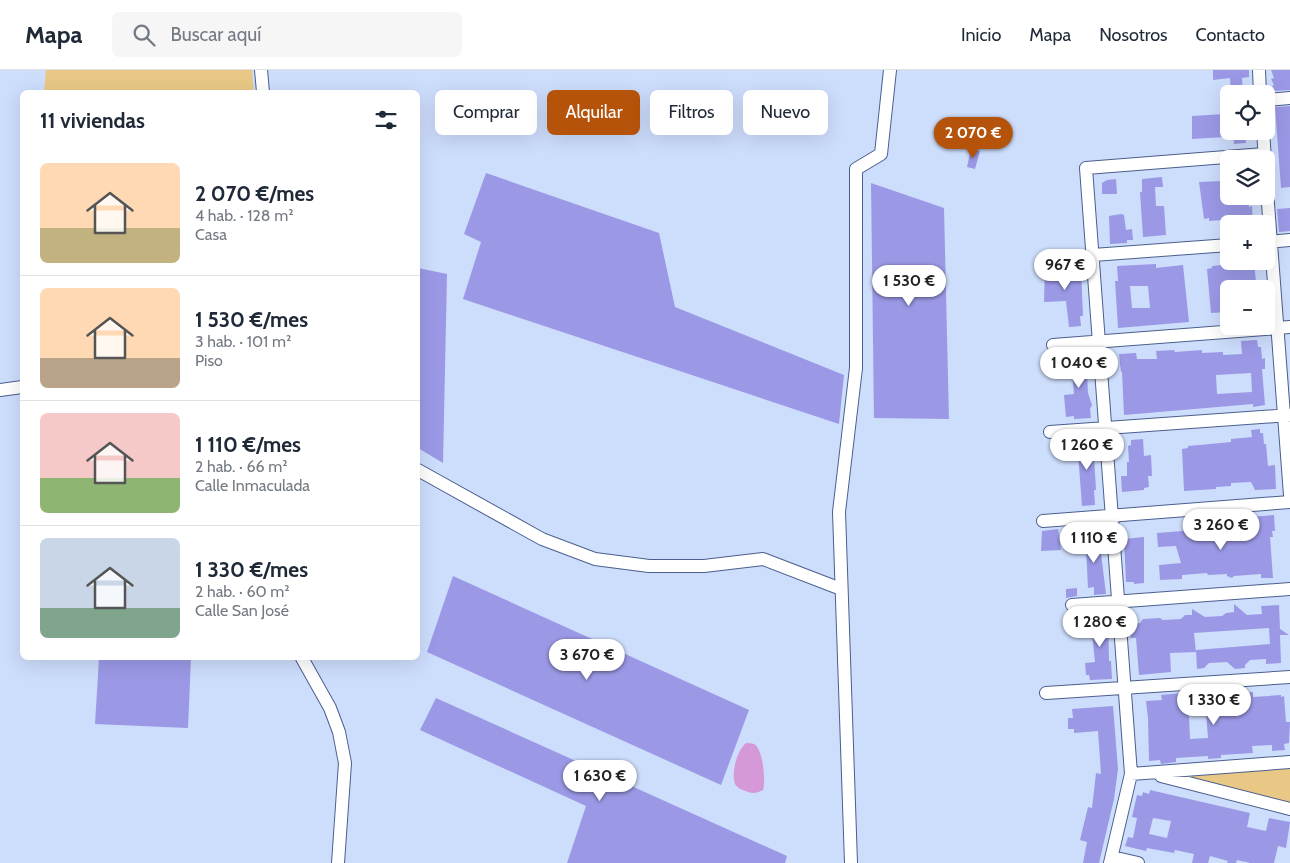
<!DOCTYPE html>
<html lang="es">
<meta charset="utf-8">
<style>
body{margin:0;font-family:Cabin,sans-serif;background:#f6f6f7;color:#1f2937;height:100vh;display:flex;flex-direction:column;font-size:19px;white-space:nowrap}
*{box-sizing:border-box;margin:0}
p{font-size:16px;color:#747a83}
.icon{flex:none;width:28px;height:28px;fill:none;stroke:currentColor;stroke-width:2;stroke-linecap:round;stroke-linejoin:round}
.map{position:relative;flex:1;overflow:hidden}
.details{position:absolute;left:20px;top:20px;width:400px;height:570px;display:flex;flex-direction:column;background:#fff;border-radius:8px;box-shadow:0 5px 20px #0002}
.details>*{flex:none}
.banner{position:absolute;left:435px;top:20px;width:475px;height:45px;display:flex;gap:10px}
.tools{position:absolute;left:1220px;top:15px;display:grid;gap:10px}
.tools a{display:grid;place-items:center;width:55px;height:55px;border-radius:8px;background:#fff;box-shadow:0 5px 20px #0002;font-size:25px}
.price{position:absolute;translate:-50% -42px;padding:0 11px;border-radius:18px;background:#fff;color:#222;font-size:16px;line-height:32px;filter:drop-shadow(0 1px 2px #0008)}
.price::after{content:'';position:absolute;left:50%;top:30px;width:15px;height:11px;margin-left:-8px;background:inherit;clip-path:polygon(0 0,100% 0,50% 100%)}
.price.active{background:#b45309;color:#fff}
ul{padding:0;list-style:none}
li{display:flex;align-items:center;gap:15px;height:125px;padding:0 20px}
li+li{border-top:1px solid #e0e1e3}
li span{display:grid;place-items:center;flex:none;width:140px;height:100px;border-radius:8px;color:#555}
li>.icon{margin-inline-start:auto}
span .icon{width:60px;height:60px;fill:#fffc;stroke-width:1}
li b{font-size:21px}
h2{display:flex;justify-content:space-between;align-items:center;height:60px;padding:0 20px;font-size:21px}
.tag{padding:0 18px;border-radius:8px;background:#fff;box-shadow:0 5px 20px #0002;font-size:18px;line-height:45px}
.tag.active{background:#b45309;color:#fff}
header{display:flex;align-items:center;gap:30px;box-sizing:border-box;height:70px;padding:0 25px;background:#fff;border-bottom:1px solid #e0e1e3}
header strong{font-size:24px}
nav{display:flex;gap:28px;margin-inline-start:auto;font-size:18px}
.search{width:350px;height:45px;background:#f6f6f7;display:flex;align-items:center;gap:12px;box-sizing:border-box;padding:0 18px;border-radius:8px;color:#747a83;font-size:19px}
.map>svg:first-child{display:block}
</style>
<header>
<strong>Mapa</strong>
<div class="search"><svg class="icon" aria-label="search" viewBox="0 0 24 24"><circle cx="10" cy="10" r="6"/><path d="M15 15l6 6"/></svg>Buscar aquí</div>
<nav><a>Inicio</a><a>Mapa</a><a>Nosotros</a><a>Contacto</a></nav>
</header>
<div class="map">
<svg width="1290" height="793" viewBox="0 0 1290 793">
<rect width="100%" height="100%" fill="#cdddfc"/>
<!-- green -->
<path fill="#e8c884" d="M46 0H252L254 22H44Z
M1290 692V739L1151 703Z"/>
<!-- water -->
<path fill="#d599d8" d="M746 673C748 673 751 673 754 674 763 678 766 712 763 720 757 723 754 724 748 722 743 720 738 719 735 714 731 703 737 680 746 673Z"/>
<!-- building -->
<path fill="#9b99e6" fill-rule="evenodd" d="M1213 0H1249V7L1242 8 1243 24H1231L1230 8 1213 10Z
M1271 0H1290V20L1274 21 1271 17 1274 15 1271 9 1274 8Z
M1290 36V117L1281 118 1275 37Z
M1225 44 1226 67 1192 69V46Z
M1233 61H1245L1246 73 1234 74Z
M971 79 980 81 975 99 967 97Z
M486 103 659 163 675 237 844 305 839 354 463 229 481 172 464 164Z
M1162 107 1163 117H1155L1156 136H1164L1166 165 1143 167 1140 122H1142V109Z
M1116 109 1117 124H1102V113L1107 110Z
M1223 111V113H1229V130L1248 129 1249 137 1252 136 1253 154H1240L1239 149 1209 151V148L1204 149 1199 112Z
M871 113 944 138 949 349 874 348Z
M1290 138V161L1279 162 1277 139Z
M1121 144 1124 145 1126 160 1132 159 1133 170H1127V173L1110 174 1109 146Z
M1243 191H1254L1256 212H1248L1249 219H1229V242L1211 243 1207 199 1212 198V196L1243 193Z
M1062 193 1063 200 1081 199 1083 246H1080L1081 256 1069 257 1066 231 1044 232 1045 196Z
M1156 194V198L1183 195 1189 252 1118 258 1115 211H1118L1117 196ZM1130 216H1148L1150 238H1132Z
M418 198 447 204 443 393 418 378Z
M1257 270 1258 277H1261L1262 289 1265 288V299H1262L1265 335 1253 337V334L1124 345 1122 302H1121L1119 284 1136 283 1137 289H1157L1156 281 1174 280 1175 282 1202 280V283L1223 282V285L1242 284 1241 271ZM1251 303 1252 322 1217 324 1216 305Z
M1086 283 1088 323 1092 335 1090 339 1091 348 1074 349V346L1066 347 1064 325 1074 324 1071 293 1068 294 1067 285Z
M1260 359V363H1263L1264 374H1266L1268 396 1275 395 1276 419 1255 420 1251 412 1231 413V416L1216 417V419L1184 421 1182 379 1188 378V376L1221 373 1231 372V369L1252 367 1251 360Z
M1093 369 1096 420H1094L1095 435 1082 436 1077 370Z
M1143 369 1144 386 1151 385 1152 406H1148L1149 417 1144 418V420L1122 422 1121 406H1127V392H1129L1128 376 1131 375V370Z
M1274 445 1275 461H1272L1273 467H1270L1273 508H1261V504L1234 506 1232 508 1227 506V504L1208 505 1207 503 1182 505V509L1160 510 1159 495 1181 493 1176 476 1158 477 1157 463 1234 457V460L1251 459 1250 447Z
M1058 459 1061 480 1041 481 1042 461Z
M1097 465V475H1100L1106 524 1094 525V517L1088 518 1086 479H1085V475H1078V466Z
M1144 467V513L1134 514V512H1126L1124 469Z
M453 506 749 640 721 715 427 582Z
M1077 518V526L1066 528V519Z
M1234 534 1247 545 1262 544 1261 536 1279 535 1280 559 1289 565H1280L1281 593 1266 594V589L1250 590 1245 595V598L1235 599 1227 592 1209 593 1204 598 1197 599 1196 580 1270 574 1269 558 1194 563 1196 582 1170 583 1171 602 1139 605 1136 568H1131L1130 554 1140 553 1143 549 1160 548 1163 550 1181 549 1185 545H1192V539L1205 547 1222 546 1226 543 1234 542Z
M1108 543 1109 591H1111L1112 609 1090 610 1089 605H1086L1085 593 1095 592 1091 554 1087 555V545Z
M99 588H191L188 658 95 654Z
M1203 621 1204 626 1216 625 1217 632 1236 630V624L1253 622V627L1281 625V627L1284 626 1286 652H1290L1289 673 1284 674 1285 680 1272 681V675L1252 676 1253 683 1221 685V688L1208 689V686L1176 688V692L1161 694 1160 690 1149 691 1148 648 1146 631 1162 630 1161 625ZM1206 643 1208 668 1190 669 1189 646Z
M436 628 787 786 785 793H567L586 736 420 660Z
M1113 636 1118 699 1114 729 1099 793H1083L1087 772 1080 770 1088 737 1092 738 1096 703 1101 704 1098 661 1074 663V659H1068V648H1073L1072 639Z
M1150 720 1250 743 1247 757 1266 761 1269 748 1290 752 1286 778 1278 776 1274 793H1250L1237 790 1236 793H1227L1228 791 1210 786 1208 793H1192L1194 784 1175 780 1174 783 1147 778 1146 781 1125 776 1128 767 1133 768 1137 748 1132 747 1137 725 1142 726 1143 722 1149 724ZM1153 748 1171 751 1167 768 1149 764Z"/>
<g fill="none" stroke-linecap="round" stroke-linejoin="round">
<defs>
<path id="minor" d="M261 0 263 22
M1259 0 1260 24
M1266 30 1290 28
M1263 61 1265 89
M1266 107 1290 425
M1266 172 1290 170
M1093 185 1229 175
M1053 275 1290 257
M0 320 22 317
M1050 362 1290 345
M418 400 542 469 595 489 649 496H704L763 489 841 519
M1043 451 1290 432
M1072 535 1290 519
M302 588 330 638 339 662 345 693 338 793
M1046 623 1290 607
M1131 704 1290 692
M1161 706 1290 739
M1112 787 1138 793
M851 793 839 442 856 298V99L881 84 890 0
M1110 793 1131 704 1086 98 1264 84"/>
</defs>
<!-- minor casing -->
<use href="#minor" stroke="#4a5f8d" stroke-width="14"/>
<!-- minor -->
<use href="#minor" stroke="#fff" stroke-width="12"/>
</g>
</svg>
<div class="tools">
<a><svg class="icon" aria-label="locate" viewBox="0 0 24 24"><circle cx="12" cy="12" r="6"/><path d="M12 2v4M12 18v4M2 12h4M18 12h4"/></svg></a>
<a><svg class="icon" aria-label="layers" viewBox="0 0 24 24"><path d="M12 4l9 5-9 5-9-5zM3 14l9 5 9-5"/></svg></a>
<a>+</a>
<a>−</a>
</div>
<b class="price active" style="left:973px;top:89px">2 070 €</b>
<b class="price" style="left:1065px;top:221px">967 €</b>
<b class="price" style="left:909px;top:237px">1 530 €</b>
<b class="price" style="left:1079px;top:319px">1 040 €</b>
<b class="price" style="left:1087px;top:401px">1 260 €</b>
<b class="price" style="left:1221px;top:481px">3 260 €</b>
<b class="price" style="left:1094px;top:494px">1 110 €</b>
<b class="price" style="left:1100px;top:578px">1 280 €</b>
<b class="price" style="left:587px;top:611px">3 670 €</b>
<b class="price" style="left:1214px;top:656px">1 330 €</b>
<b class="price" style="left:600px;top:732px">1 630 €</b>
<div class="banner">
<a class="tag">Comprar</a>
<a class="tag active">Alquilar</a>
<a class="tag">Filtros</a>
<a class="tag">Nuevo</a>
</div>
<section class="details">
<h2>11 viviendas<svg class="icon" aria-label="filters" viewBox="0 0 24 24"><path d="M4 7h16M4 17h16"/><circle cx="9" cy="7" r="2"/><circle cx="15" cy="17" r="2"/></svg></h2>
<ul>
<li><span style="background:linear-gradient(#ffd9b3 65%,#c2b280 0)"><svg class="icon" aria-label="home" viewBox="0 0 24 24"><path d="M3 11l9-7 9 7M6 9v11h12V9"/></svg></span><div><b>2 070 €/mes</b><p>4 hab. · 128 m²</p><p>Casa</p></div></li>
<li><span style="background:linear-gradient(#ffd9b3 70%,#b9a48a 0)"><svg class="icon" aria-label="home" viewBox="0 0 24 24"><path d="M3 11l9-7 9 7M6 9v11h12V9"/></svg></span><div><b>1 530 €/mes</b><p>3 hab. · 101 m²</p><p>Piso</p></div></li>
<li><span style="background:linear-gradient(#f6c9c9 65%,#8fb573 0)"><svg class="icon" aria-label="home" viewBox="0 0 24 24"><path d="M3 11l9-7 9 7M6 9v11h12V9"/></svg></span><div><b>1 110 €/mes</b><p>2 hab. · 66 m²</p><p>Calle Inmaculada</p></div></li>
<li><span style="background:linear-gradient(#c9d6e8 70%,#7fa58c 0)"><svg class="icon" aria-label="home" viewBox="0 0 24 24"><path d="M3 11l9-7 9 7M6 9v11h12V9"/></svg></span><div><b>1 330 €/mes</b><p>2 hab. · 60 m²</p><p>Calle San José</p></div></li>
</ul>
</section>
</div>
